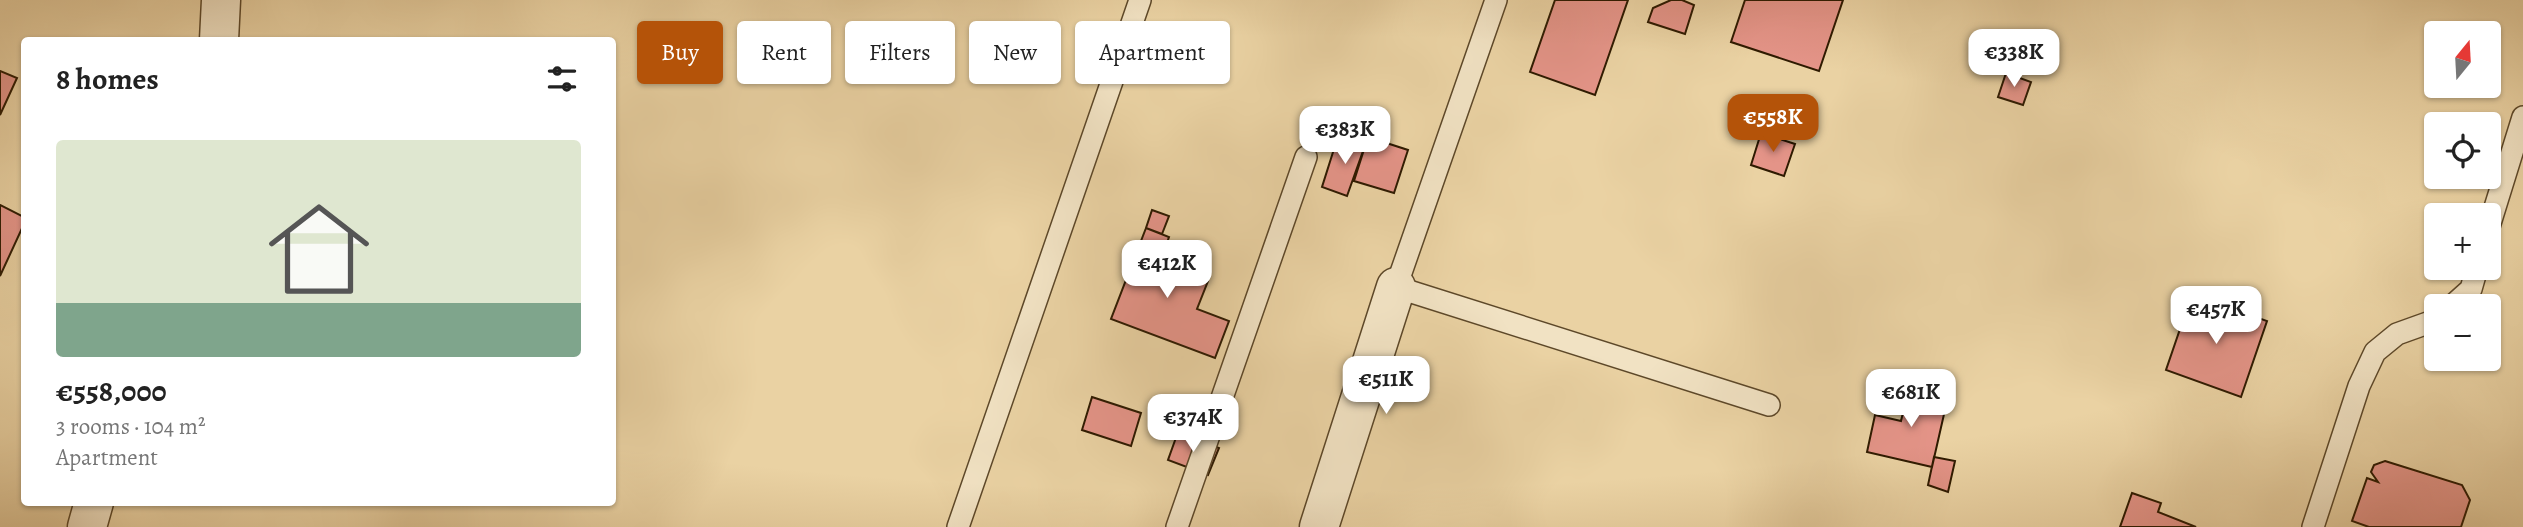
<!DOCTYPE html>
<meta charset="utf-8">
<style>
body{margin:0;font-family:Alegreya,serif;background:#f6f6f6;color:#222;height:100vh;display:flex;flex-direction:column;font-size:26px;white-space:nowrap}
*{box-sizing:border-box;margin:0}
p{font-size:23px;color:#767676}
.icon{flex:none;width:38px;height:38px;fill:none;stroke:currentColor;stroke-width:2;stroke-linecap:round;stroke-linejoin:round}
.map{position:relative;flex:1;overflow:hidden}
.panel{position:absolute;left:21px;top:37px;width:595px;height:469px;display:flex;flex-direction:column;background:#fff;border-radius:7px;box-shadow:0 2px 5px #0004}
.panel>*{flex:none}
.banner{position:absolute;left:637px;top:21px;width:665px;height:63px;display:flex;gap:14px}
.needle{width:46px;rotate:18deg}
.fabs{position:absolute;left:2424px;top:21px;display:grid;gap:14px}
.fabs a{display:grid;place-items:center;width:77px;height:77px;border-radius:7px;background:#fff;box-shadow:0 2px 5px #0004;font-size:35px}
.price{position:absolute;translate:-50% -60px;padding:0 16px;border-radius:14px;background:#fff;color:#222;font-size:23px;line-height:46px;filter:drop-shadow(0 2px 4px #0008)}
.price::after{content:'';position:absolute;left:50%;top:42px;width:21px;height:16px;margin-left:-10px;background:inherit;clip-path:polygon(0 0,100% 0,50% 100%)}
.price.selected{background:#b45309;color:#fff}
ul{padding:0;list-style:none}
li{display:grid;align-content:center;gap:14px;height:371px;padding:0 35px}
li+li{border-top:2px solid #e0e0e0}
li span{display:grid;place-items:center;height:217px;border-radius:7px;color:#555}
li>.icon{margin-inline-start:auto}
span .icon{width:126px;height:126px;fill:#fffc;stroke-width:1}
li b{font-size:30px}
h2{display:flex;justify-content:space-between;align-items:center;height:84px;padding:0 35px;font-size:30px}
.chip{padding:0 24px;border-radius:7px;background:#fff;box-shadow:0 2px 5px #0004;font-size:24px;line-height:63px}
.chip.selected{background:#b45309;color:#fff}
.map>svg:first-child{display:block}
</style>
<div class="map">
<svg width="2523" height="527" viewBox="0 0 2523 527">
<rect width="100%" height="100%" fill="#ead2a3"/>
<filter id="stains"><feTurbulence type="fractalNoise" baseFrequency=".00286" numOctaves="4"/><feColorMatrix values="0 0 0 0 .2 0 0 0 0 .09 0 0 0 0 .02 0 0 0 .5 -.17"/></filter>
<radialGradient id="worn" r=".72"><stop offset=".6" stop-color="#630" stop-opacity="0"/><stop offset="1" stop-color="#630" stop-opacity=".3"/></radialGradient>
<!-- building -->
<path fill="#e49488" stroke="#2e1a00" stroke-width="2" d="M1555 0H1628L1595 95 1530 72Z
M1671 0H1682L1694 5 1685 34 1648 22 1653 8Z
M1745 0H1843L1819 71 1731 42Z
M0 71 17 78 0 115Z
M2006 73 2031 82 2023 105 1998 97Z
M1353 132 1368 137 1347 196 1322 187 1334 149 1347 153Z
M1761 133 1795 144 1784 176 1751 165Z
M1368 137 1408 150 1394 193 1354 181Z
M0 205 24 217V224L0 276Z
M1152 210 1169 216 1162 234 1146 228Z
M1146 228 1169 237 1162 257 1182 265 1180 271 1208 281 1197 309 1229 321 1215 358 1111 319Z
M2192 294 2267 321 2241 397 2166 370Z
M1910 383 1947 401 1932 467 1867 452 1875 415 1901 421Z
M1092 397 1141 413 1131 446 1082 430Z
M1178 432 1219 448 1208 475 1168 460Z
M1934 457 1955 461 1948 492 1928 485Z
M2385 461 2462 485 2470 500 2461 527H2369L2352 521 2367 478 2378 482 2371 472 2374 465Z
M2132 493 2161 503 2158 512 2196 527H2120Z"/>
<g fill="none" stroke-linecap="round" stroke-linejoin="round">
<defs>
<path id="service" d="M1496 0 1396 287 1769 405
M2488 230 2523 117
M2452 306 2471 289 2477 268
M958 527 1140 0
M1177 527 1306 157
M2313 527 2359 386 2375 352 2397 334 2436 320"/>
<path id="minor" d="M1319 527 1396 287"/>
<path id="tertiary" d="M219 40 221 0
M87 527 94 502"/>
</defs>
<!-- service casing -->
<use href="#service" stroke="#5d4829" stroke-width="24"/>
<!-- minor casing -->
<use href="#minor" stroke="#5d4829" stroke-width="41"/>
<!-- tertiary casing -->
<use href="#tertiary" stroke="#5d4829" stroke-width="41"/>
<!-- service -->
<use href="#service" stroke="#f1e2c3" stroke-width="21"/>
<!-- minor -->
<use href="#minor" stroke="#f1e2c3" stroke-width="38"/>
<!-- tertiary -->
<use href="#tertiary" stroke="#f1e2c3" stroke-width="38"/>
</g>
<rect width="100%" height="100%" filter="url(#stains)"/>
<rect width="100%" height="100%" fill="url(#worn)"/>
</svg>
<div class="fabs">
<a><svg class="needle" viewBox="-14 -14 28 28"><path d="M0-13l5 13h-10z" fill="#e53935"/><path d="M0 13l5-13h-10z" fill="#767676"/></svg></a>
<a><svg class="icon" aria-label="locate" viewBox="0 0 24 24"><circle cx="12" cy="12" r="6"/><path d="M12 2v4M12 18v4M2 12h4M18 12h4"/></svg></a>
<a>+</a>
<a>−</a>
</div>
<b class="price" style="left:2014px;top:89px">€338K</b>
<b class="price selected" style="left:1773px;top:154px">€558K</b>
<b class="price" style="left:1345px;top:166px">€383K</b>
<b class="price" style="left:1167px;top:300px">€412K</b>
<b class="price" style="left:2216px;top:346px">€457K</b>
<b class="price" style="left:1386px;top:416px">€511K</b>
<b class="price" style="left:1911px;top:429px">€681K</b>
<b class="price" style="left:1193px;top:454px">€374K</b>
<div class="banner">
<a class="chip selected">Buy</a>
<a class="chip">Rent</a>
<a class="chip">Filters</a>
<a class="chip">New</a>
<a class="chip">Apartment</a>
</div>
<section class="panel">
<h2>8 homes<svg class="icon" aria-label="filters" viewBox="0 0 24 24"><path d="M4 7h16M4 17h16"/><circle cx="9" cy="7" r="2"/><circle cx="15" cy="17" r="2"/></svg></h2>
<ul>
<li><span style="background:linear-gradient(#dfe7d0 75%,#7fa58c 0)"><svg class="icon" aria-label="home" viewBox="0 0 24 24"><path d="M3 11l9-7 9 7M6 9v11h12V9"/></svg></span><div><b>€558,000</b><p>3 rooms · 104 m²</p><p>Apartment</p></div></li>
</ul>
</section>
</div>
